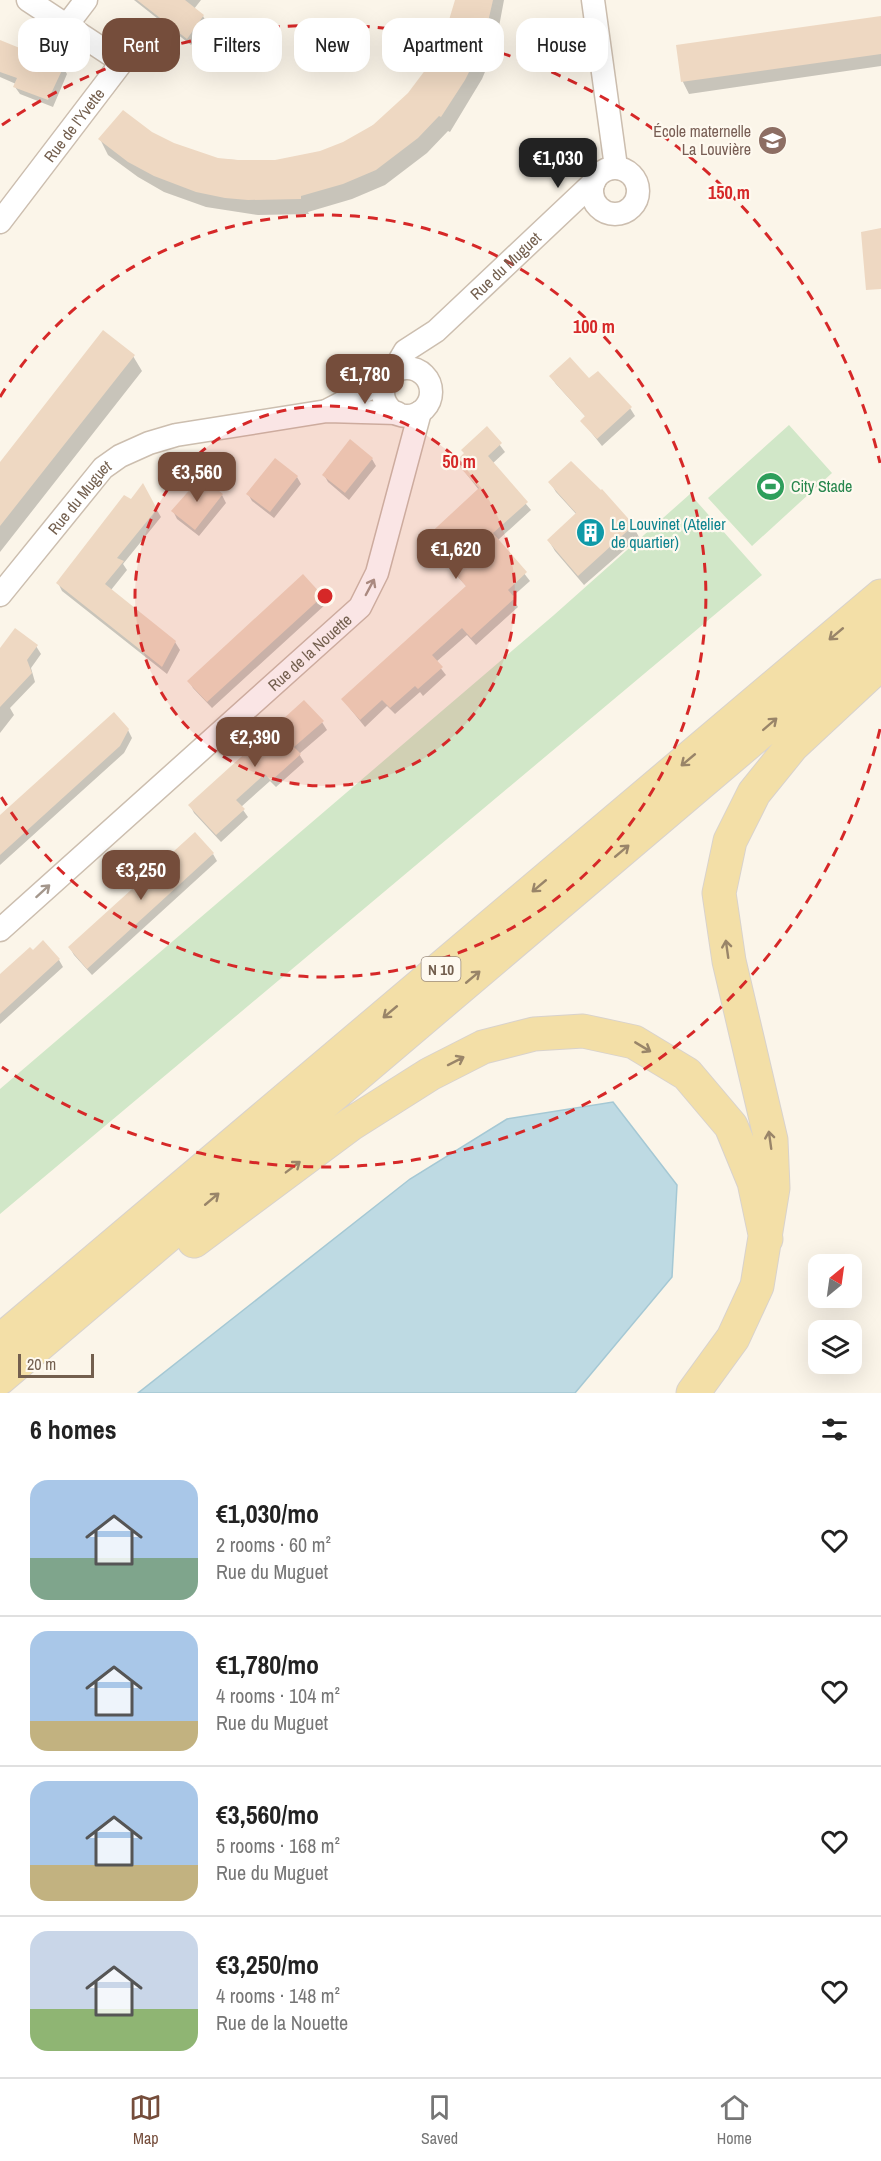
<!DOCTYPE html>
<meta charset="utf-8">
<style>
body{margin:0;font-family:"Archivo Narrow",sans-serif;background:#f2f2f2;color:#222;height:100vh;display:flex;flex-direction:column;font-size:22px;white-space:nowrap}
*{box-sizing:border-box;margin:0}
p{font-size:20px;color:#767676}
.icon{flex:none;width:33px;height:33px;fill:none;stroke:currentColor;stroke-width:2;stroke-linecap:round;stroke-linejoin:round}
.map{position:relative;height:1393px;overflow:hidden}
.panel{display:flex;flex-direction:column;background:#fff;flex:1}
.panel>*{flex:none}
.banner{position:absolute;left:18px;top:18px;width:846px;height:54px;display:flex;gap:12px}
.needle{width:39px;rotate:29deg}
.tools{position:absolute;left:808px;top:1254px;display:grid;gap:12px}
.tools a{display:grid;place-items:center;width:54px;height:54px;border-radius:12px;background:#fff;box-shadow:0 6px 24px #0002;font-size:30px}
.scale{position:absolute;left:18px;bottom:15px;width:76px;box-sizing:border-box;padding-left:6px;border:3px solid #735f4e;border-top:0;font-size:16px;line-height:21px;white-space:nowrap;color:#735f4e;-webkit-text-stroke:4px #fef9ef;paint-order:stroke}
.price{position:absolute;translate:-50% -51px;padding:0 14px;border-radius:12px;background:#754d3b;color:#fff;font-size:20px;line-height:39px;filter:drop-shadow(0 2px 3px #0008)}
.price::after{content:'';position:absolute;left:50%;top:36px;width:18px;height:14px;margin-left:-9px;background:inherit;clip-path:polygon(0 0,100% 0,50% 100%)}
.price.active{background:#222;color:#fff}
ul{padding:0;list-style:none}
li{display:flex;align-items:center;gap:18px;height:150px;padding:0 30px}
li+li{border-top:2px solid #e0e0e0}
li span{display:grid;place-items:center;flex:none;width:168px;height:120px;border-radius:18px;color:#555}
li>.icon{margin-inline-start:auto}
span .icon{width:72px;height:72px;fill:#fffc;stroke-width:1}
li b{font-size:26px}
h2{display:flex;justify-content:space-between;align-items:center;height:72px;padding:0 30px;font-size:26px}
.pill{padding:0 21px;border-radius:18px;background:#fff;box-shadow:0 6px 24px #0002;font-size:21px;line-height:54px}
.pill.active{background:#754d3b;color:#fff}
.tab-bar{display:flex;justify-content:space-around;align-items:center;height:84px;border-top:2px solid #e0e0e0;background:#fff;font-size:16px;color:#767676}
.tab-bar a{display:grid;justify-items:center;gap:3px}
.tab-bar .active{color:#754d3b}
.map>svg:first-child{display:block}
</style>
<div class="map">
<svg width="881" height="1393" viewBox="0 0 881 1393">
<rect width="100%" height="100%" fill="#fbf5e9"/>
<!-- green -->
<path fill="#d1e7c8" d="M789 425 832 473 752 546 708 498Z
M690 494 762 575 0 1214V1089L554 615Z"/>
<!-- water -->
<path fill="#bedae3" stroke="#a5c8d4" stroke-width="1.5" d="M613 1102 677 1185 672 1277 575 1393H138L410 1179 507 1119Z"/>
<!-- shadow -->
<path fill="#0003" d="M134 0H201L194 9 203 16 207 24 191 45Z
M456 0H504L495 48 482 79 450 132 448 131 427 153 385 185 352 199 308 212 309 214 258 215 206 207 164 192 138 177 108 155 100 139 151 133 183 149 217 159 275 162 305 157 336 147 359 135 385 117 416 86 434 60 448 30Z
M881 18V66L689 94 683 82 678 47Z
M0 42 63 67 67 74 53 107 20 94 15 87 16 84 0 77Z
M133 356 142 371 0 552V464Z
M551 377 589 380 630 408 635 416 602 446 582 421 586 417 556 384Z
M487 428 505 452 492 464 531 510 498 540 530 581 512 597 518 607 476 645 467 635 436 662 446 675 423 696 420 692 395 714 387 706 365 727 343 700 467 587 430 546 426 539 479 490 457 462Z
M372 459 376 466 349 500 328 482 324 475Z
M297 477 301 484 274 518 252 501 248 494Z
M550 482 633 526 639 537 584 585 555 551 549 541 577 515 556 492Z
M143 486 161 517 123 564 127 570 111 590 175 642 180 650 167 674 62 591 58 583Z
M222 495 226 503 199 536 177 519 173 511Z
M321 596 326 604 212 708 193 688 189 681Z
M36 646 41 654 31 668 35 682 10 708 14 715 0 733V650Z
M322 722 327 730 299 754 304 762 276 787 270 781 241 807 248 817 221 842 194 813 190 805Z
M128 730 132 738 124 753 0 865V816Z
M213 854 217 861 92 975 74 955 70 948Z
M33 952 59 960 63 967 0 1024V976Z"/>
<!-- building -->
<path fill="#eed8c2" d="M137 0H185L204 15 187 39Z
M455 0H493L483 44 465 80 441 117 439 116 418 138 376 170 343 184 301 196V199L248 200 225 198 196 192 154 176 128 162 98 139 123 110 152 132 174 143 218 158 238 160H275L320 151 343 142 373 125 408 93 426 69 436 51 446 30Z
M881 16V54L681 82 676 45Z
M0 40 64 66 48 100 13 87 17 78 0 72Z
M881 228V289L866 290 861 232Z
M103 330 135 355 0 526V462Z
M570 357 589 378 598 371 632 407 597 439 580 421 585 416 549 376Z
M487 426 502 443 488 456 528 502 493 533 527 572 508 590 515 598 471 638 462 628 432 655 443 667 418 689 415 686 390 708 382 700 360 720 341 699 466 586 424 539 479 488 455 462 464 453 461 450Z
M350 439 373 458 345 493 322 475Z
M275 458 298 476 270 512 246 494Z
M571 461 601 490 602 489 634 525 578 576 547 540 576 513 548 482Z
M201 477 223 494 195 530 171 511Z
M143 483 157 509 117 558 124 561 105 584 176 641 162 667 56 583 124 495 131 499Z
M303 574 323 596 207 702 187 681Z
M15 628 38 645 27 660 32 673 0 707V648Z
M304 700 324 721 294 747 301 754 271 781 265 774 236 800 245 809 216 835 188 805Z
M114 712 129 729 120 746 0 855V815Z
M195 832 214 853 87 969 68 947Z
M43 940 60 959 0 1014V974L30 947 33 950Z"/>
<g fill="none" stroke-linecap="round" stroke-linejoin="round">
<defs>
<g id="street">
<path d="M593 0 616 167"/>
<path d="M67 25 86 0"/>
<circle cx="615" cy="191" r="23"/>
<path id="s1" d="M0 222 122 62 28 0"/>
<circle cx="407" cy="392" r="24"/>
<path id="s2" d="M391 375 405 351 436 331 594 182"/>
<path d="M328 410 386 380"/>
<path id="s3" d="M0 595 103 468 120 456 149 443 176 435 327 411 397 413"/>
<path id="s4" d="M0 930 360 607 377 573 420 412"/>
</g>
<path id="primary" d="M194 1241 351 1124 430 1074 483 1047 534 1034 583 1031 634 1042 687 1074 731 1126 754 1182 766 1239
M0 1341 881 596
M0 1378 881 630
M693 1393 733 1338 757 1286 773 1188 771 1140 729 961 719 893 730 841 754 793 792 746 881 663"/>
</defs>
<!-- street casing -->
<use href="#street" stroke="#ccbeaf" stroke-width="25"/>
<!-- primary casing -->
<use href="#primary" stroke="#d8d2cd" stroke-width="35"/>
<!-- street -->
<use href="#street" stroke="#fff" stroke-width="22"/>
<!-- primary -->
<use href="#primary" stroke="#f3dfa7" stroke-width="33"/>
</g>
<!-- one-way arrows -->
<defs><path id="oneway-shaft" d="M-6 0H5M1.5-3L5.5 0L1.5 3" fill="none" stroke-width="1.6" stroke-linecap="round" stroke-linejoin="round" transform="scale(1.5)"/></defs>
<g stroke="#a4978c">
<use href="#oneway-shaft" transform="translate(370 587) rotate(-62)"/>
<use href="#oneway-shaft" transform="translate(43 891) rotate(-42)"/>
</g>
<g stroke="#998569">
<use href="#oneway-shaft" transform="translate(836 634) rotate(140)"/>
<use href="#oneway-shaft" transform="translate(770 724) rotate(-41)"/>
<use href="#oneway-shaft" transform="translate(688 760) rotate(140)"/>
<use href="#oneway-shaft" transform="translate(622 851) rotate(-40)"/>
<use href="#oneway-shaft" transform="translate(539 886) rotate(140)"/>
<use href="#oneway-shaft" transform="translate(727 949) rotate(-98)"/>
<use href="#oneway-shaft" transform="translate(473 977) rotate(-40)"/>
<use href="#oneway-shaft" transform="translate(390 1012) rotate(140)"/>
<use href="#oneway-shaft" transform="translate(643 1047) rotate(31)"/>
<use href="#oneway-shaft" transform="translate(456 1061) rotate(-27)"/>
<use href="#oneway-shaft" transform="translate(770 1140) rotate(-98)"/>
<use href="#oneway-shaft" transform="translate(293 1167) rotate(-37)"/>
<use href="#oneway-shaft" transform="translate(212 1199) rotate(-40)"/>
</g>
<!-- distance rings -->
<circle cx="325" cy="596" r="190" fill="#d62828" fill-opacity=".12"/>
<g fill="none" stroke="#d62828" stroke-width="3" stroke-dasharray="10 8">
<circle cx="325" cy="596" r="190"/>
<path d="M0 397A381 381 0 1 1 0 795"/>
<path d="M880 729A571 571 0 0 1 2 1067M2 125A571 571 0 0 1 880 463"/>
</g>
<!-- icons -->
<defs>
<symbol id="school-disc" viewBox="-11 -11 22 22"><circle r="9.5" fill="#8d6e63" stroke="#fef9ef"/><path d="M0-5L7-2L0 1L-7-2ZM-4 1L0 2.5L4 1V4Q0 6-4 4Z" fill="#fff"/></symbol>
<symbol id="stadium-disc" viewBox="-11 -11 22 22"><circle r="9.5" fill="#2e9e5b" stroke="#fef9ef"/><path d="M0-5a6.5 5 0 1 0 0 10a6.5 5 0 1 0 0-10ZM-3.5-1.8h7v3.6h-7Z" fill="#fff"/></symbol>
<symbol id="building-disc" viewBox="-11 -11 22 22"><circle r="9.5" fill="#0f9aa8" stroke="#fef9ef"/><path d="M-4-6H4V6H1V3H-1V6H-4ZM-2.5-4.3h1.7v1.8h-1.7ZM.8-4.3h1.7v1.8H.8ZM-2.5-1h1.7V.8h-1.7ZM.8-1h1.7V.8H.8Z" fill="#fff"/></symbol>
</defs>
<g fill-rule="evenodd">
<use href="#school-disc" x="756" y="124" width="33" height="33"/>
<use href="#stadium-disc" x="754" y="470" width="33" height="33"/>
<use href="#building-disc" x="574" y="516" width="33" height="33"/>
</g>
<g text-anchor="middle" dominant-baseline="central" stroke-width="4.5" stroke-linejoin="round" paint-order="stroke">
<!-- shield labels -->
<rect fill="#fef9ef" stroke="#9d8d7e" stroke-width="1.5" x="421.5" y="957" width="39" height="24" rx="4.5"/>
<g font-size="15" font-weight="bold" fill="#735f4e">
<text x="441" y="969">N 10</text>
</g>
<!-- street labels -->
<g font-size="16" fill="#735f4e" stroke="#fef9ef">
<text stroke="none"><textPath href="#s1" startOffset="122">Rue de l'Yvette</textPath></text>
<text stroke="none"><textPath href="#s2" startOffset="160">Rue du Muguet</textPath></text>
<text stroke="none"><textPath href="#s3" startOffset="126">Rue du Muguet</textPath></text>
<text stroke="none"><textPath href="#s4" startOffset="416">Rue de la Nouette</textPath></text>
</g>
<!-- education labels -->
<g font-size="16" fill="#785e54" stroke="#fef9ef" text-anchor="end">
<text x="751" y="131">École maternelle<tspan x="751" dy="18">La Louvière</tspan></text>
</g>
<!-- leisure labels -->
<g font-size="16" fill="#27864d" stroke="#fef9ef" text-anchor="start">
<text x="791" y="486">City Stade</text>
</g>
<!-- culture labels -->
<g font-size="16" fill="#0d838f" stroke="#fef9ef" text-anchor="start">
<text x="611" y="524">Le Louvinet (Atelier<tspan x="611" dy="18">de quartier)</tspan></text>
</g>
</g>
<circle cx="325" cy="596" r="9" fill="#d62828" stroke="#fef9ef" stroke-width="3"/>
<g font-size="18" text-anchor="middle" font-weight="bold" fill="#d62828" stroke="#fef9ef" stroke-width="4.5" stroke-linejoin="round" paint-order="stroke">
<text x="729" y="199">150 m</text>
<text x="594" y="333">100 m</text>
<text x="459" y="468">50 m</text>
</g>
</svg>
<div class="tools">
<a><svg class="needle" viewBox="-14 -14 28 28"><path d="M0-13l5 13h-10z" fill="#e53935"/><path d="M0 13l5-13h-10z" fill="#767676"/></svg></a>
<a><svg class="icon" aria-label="layers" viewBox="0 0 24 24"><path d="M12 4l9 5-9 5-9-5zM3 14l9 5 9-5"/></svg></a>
</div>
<div class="scale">20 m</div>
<b class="price active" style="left:558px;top:189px">€1,030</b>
<b class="price" style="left:365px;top:405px">€1,780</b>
<b class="price" style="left:197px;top:503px">€3,560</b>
<b class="price" style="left:456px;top:580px">€1,620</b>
<b class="price" style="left:255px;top:768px">€2,390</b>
<b class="price" style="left:141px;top:901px">€3,250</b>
<div class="banner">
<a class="pill">Buy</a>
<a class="pill active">Rent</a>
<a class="pill">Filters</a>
<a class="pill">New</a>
<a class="pill">Apartment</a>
<a class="pill">House</a>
</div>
</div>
<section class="panel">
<h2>6 homes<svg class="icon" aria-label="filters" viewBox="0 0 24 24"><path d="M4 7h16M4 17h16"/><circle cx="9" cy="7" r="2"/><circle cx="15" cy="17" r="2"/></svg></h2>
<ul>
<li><span style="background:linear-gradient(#a9c7e8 65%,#7fa58c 0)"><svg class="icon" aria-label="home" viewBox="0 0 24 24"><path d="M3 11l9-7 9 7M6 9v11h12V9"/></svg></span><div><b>€1,030/mo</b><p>2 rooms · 60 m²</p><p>Rue du Muguet</p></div><svg class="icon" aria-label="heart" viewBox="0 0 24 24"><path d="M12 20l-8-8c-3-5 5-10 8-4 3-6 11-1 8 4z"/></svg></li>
<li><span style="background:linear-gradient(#a9c7e8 75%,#c2b280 0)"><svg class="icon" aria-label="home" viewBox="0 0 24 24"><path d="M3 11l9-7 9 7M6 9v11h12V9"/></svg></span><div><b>€1,780/mo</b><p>4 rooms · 104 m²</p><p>Rue du Muguet</p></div><svg class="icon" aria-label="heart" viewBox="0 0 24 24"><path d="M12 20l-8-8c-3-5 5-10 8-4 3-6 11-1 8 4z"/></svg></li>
<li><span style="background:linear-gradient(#a9c7e8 70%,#c2b280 0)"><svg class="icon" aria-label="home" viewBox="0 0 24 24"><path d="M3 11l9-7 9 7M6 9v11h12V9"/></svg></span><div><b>€3,560/mo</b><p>5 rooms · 168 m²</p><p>Rue du Muguet</p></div><svg class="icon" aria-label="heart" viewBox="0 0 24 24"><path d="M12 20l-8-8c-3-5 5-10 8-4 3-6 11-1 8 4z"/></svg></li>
<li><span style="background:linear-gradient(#c9d6e8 65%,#8fb573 0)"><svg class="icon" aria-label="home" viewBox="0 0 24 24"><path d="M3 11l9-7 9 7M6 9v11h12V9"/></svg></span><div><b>€3,250/mo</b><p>4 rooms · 148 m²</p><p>Rue de la Nouette</p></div><svg class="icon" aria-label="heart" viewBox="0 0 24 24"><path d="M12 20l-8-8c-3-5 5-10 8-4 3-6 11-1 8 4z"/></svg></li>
</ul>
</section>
<nav class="tab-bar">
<a class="active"><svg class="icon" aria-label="map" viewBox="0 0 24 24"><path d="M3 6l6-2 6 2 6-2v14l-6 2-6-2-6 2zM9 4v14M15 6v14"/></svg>Map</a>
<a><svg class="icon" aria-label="saved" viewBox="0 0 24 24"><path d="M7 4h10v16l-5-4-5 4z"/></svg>Saved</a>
<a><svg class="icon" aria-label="home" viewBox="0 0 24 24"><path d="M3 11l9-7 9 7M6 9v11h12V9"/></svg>Home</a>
</nav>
